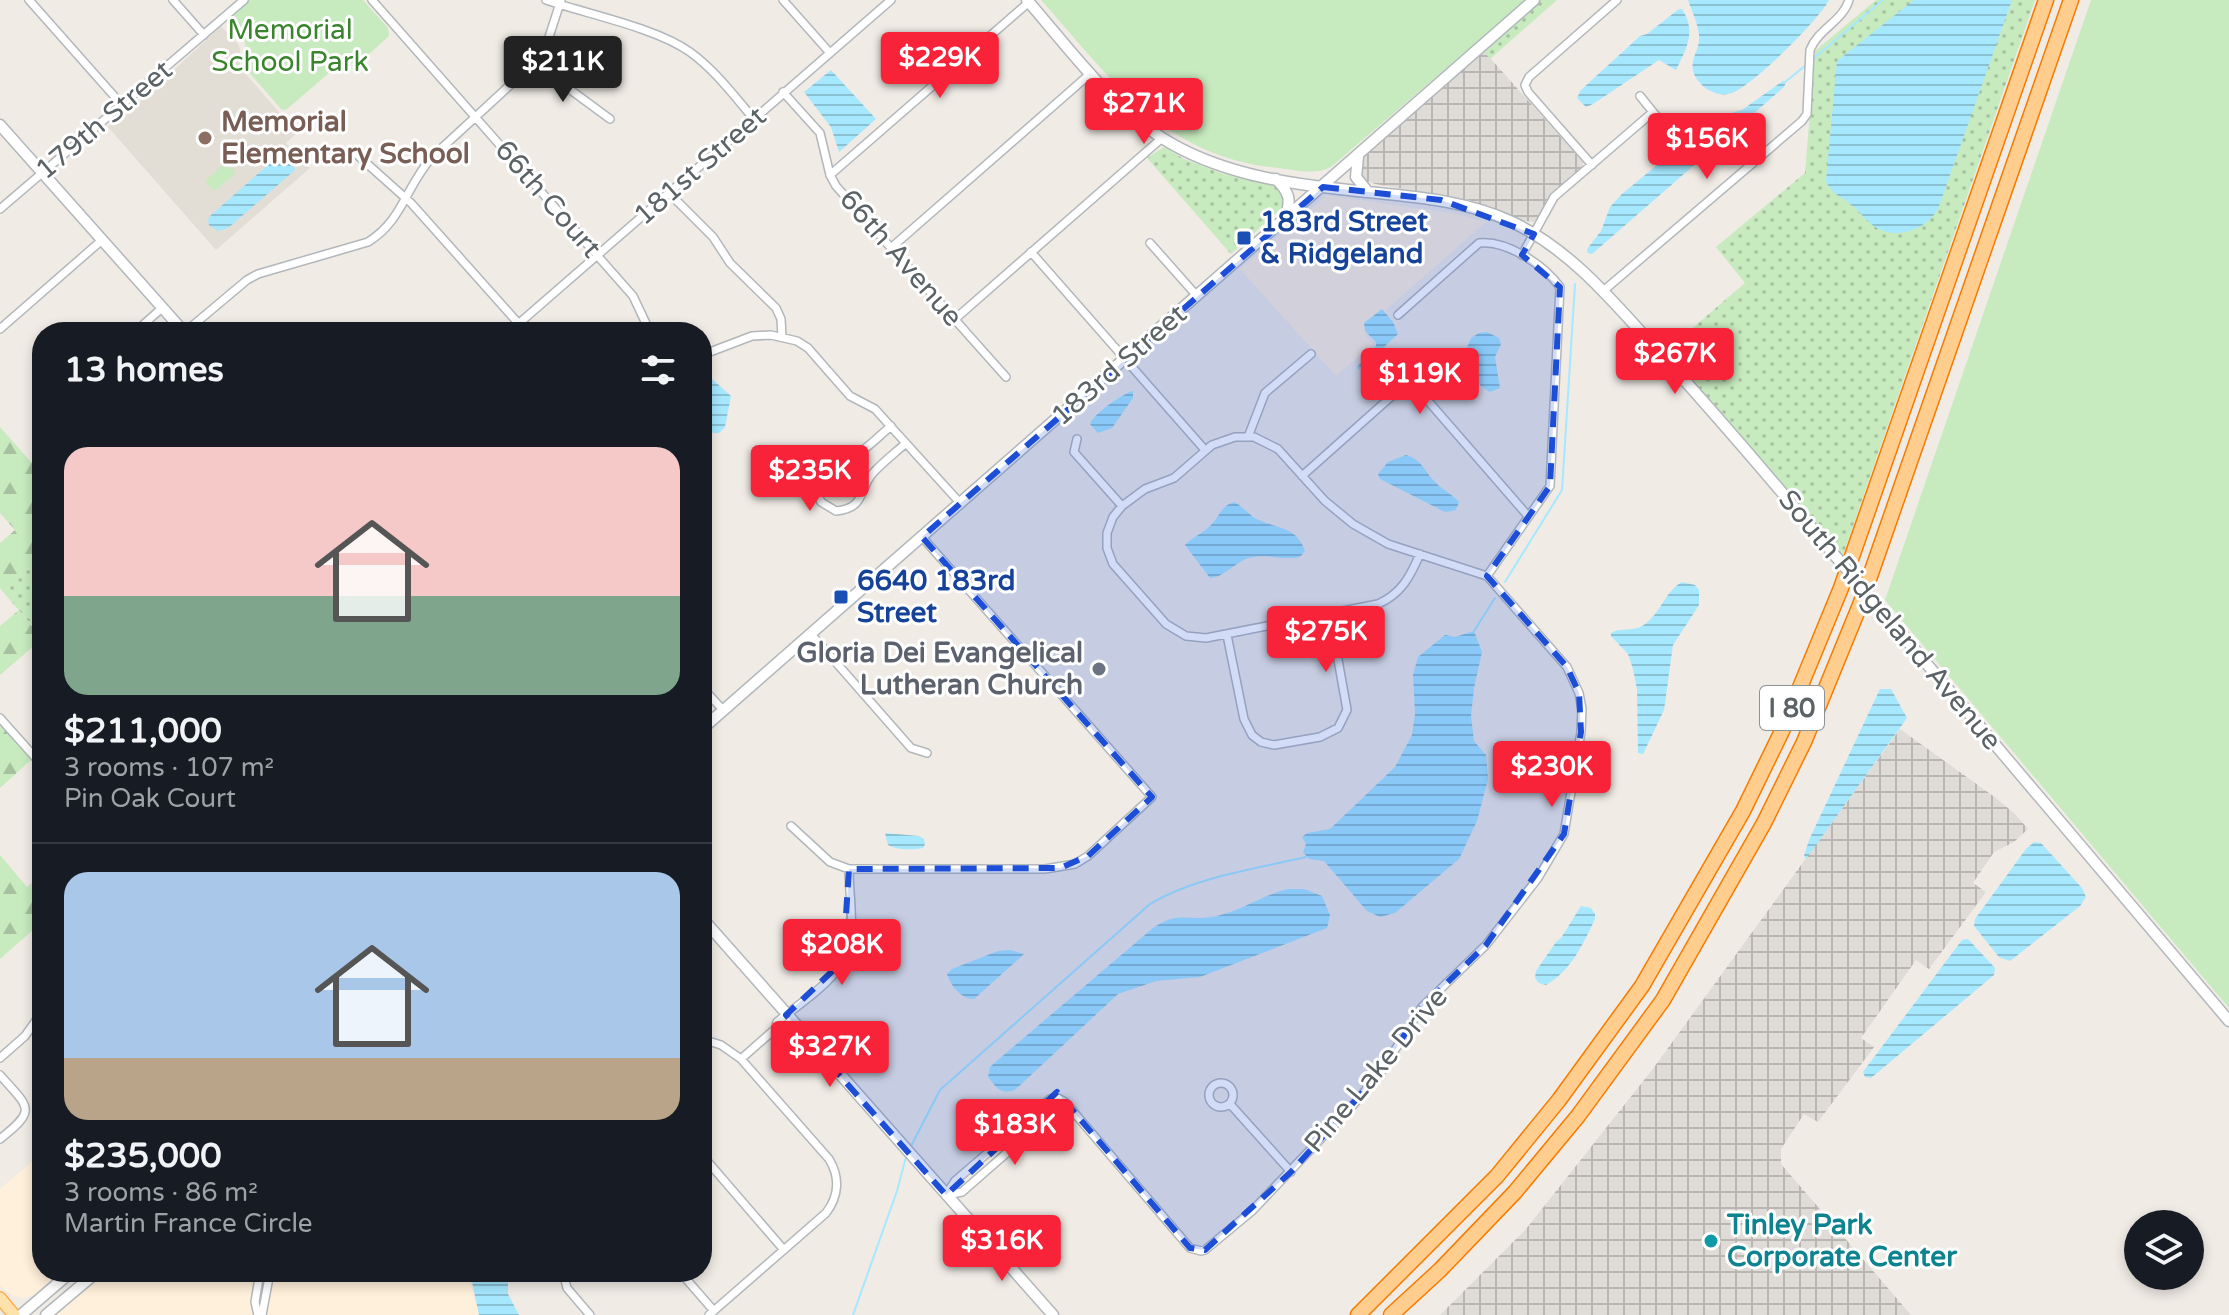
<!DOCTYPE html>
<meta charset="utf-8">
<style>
body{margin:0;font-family:"Varela Round",sans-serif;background:#242831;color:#f1f3f6;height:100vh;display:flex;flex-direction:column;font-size:30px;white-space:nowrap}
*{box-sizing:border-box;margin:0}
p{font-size:26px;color:#9ea1a6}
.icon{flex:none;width:44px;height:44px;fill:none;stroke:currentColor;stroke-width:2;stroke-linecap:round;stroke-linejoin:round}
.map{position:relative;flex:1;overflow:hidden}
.sheet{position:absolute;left:32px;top:322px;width:680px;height:960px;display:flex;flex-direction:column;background:#171b24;border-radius:32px;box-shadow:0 4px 12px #0003}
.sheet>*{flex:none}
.buttons{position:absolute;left:2124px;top:1210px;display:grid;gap:16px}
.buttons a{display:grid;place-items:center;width:80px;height:80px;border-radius:50%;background:#171b24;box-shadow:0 4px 12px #0003;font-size:40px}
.price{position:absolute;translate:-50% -68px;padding:0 18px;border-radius:8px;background:#f82339;color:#fff;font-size:26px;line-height:52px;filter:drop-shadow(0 2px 4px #0008)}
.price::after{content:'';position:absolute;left:50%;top:48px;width:24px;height:18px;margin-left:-12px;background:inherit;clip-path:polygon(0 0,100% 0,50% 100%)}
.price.on{background:#222;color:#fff}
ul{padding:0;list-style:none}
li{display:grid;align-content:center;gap:16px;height:424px;padding:0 32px}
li+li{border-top:2px solid #363941}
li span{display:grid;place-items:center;height:248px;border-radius:24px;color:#555}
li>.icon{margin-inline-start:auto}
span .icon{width:144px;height:144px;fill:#fffc;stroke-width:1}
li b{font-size:34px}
h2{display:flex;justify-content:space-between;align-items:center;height:96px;padding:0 32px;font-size:34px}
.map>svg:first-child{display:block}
</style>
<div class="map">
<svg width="2229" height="1315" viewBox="0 0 2229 1315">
<defs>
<pattern id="industrial-grid" width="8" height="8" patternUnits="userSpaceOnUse" patternTransform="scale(2)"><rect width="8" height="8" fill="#dfdbd7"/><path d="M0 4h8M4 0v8" fill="none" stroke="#b8b5b2"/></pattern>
<pattern id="grass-dots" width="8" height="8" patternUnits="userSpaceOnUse" patternTransform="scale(2)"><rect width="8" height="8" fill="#c7eabf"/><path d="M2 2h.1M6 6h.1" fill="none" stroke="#a5c19f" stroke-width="1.8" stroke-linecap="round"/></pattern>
<pattern id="forest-firs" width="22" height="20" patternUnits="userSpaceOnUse" patternTransform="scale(2)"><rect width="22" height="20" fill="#c7eabf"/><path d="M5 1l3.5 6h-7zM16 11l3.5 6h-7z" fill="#a5c19f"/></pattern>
<pattern id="water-rules" width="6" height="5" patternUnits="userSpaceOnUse" patternTransform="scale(2)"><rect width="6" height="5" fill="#a6e8ff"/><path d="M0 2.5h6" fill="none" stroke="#8ac0d2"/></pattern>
</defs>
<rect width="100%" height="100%" fill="#f0ebe5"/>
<!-- commercial -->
<path fill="#fff0db" d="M1327 195 1457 214 1486 222 1388 308 1364 335 1373 344 1336 376 1240 269Z
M42 1153V1272H60L34 1295 23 1298 13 1296 0 1286V1189Z
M103 1272H467L479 1315H52Z"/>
<!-- industrial -->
<path fill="url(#industrial-grid)" d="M1483 50 1583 162 1582 168 1548 198 1540 215 1534 222 1524 221 1469 200 1375 184 1364 180 1360 174V165L1364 157Z
M1900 729 1996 798 2015 814 2028 829 2014 842 1994 852 1973 883 1986 892 1929 969 1916 960 1861 1038 1874 1047 1818 1122 1804 1114 1781 1149V1164L1911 1315H1440L1526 1229 1652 1070Z"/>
<!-- education -->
<path fill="#e2ddd5" d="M221 26 239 45 241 58 239 66 297 133 286 143 310 168 216 250 108 127 111 124 115 125Z"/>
<!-- grass -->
<path fill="url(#grass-dots)" d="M1540 0H1557L1490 59 1483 50Z
M1876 0H2035L1843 555 1667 350 1745 283 1716 247 1805 173 1815 51Z
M1164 147 1184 159 1223 174 1276 186 1283 192 1286 200 1281 209 1231 254 1147 158Z
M42 556V637L4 593Z"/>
<!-- forest -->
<path fill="url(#forest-firs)" d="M0 427 38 470 42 469V556L4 593 0 588V543L15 530 0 513Z
M19 610 42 639 0 675V626Z
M0 725 31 760 0 788Z
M0 855 27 887 42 875V922L0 959Z"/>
<!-- park -->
<path fill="#c7eabf" d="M249 0H363L388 28 389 36 358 64 343 61 287 109 282 110 247 70 245 42 229 22 231 16Z
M1041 0H1526L1332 166C1316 176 1296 170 1278 168 1163 157 1112 79 1041 0Z
M2091 0H2229V1008L1885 600Z
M224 164 226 167 234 169 235 174 214 191 205 181Z"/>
<!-- water -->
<path fill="url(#water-rules)" d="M1688 0H1829C1819 20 1752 86 1732 93 1718 98 1702 89 1695 76 1687 61 1701 50 1699 35 1698 24 1692 11 1688 0Z
M1914 0H2012L1938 209C1926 229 1899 240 1877 228 1868 223 1861 213 1853 206 1843 197 1832 195 1826 181L1837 61Z
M1679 9H1682C1697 32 1686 49 1676 70L1659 60 1593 104 1586 107 1577 98 1581 90 1640 36 1647 34Z
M831 70 876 119 839 152 831 127 804 92Z
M1783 81 1786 82 1784 87 1592 254 1588 253 1587 249 1601 231 1610 207 1622 194 1714 118 1742 110Z
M277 148 293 163 295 170 228 228 218 231 209 225 208 220 210 216 269 164 271 152Z
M1382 309 1393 322 1398 334 1359 370 1357 367 1376 346V342L1365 331 1364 323Z
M1487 332 1499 338 1501 344 1495 357 1500 388 1490 392C1471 382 1460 358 1471 338L1479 333Z
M702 370 731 396 725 427 719 433H713C703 413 702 392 702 370Z
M1133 391V398L1112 428 1098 433 1090 424C1093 414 1124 393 1133 391Z
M1406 455C1422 460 1423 469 1434 481 1441 489 1452 494 1459 502L1456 510 1445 512 1380 479 1378 474 1388 462Z
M1234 502C1243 506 1249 516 1259 520 1279 529 1297 527 1305 551L1300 557C1284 561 1267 553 1249 558 1235 562 1225 577 1210 578L1185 545C1192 537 1204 533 1211 525 1220 516 1221 506 1234 502Z
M1682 582 1695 585 1699 590V605L1673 645 1664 710 1643 754 1638 753 1637 689 1633 669 1628 654 1611 636V633C1620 627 1633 632 1642 626 1660 616 1664 592 1682 582Z
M1474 631 1482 652 1474 688 1471 716 1474 741 1486 755 1488 779 1477 821 1459 859 1395 913 1380 917 1367 911 1324 861 1309 859 1303 852 1306 844 1302 837 1307 833 1330 829 1395 767 1412 735 1415 714 1413 675 1418 657 1445 635 1455 637Z
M1880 689H1891L1907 718 1806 859 1804 856 1809 840Z
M885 833 919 836 924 839 925 844 923 848C912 850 897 850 888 845Z
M2034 842 2041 843 2082 888 2086 897 2080 906 2010 961 1999 957 1974 926 1975 919 2026 849Z
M1288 889H1304L1322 896 1330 915 1327 928 1200 977 1156 981 1118 994 1015 1090C1000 1095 997 1088 988 1077L990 1067 999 1059 1153 928C1179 911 1184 921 1212 917 1239 913 1262 895 1288 889Z
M1581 906 1591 908 1595 914V919C1583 944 1571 971 1546 985L1539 983 1535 978 1536 971 1556 942 1561 938Z
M1968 939 1995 968 1994 975 1871 1078 1865 1077 1863 1072 1962 940Z
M1010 950 1024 954 974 999C961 999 951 986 947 974L952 969 998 951Z
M470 1272H508V1294L519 1315H479Z"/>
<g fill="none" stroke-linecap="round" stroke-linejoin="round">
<!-- stream -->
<path stroke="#a6e8ff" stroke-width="2" d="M1813 59 1883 0
M1785 82 1805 66
M1505 582 1562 490 1575 284
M1474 631 1495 598
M910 1148 940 1090 1150 904C1195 877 1255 869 1306 857
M853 1315 897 1191 906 1157"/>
<defs>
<path id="street" d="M29 0 122 105
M173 0 204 35
M372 0 633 296 650 332
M546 0C587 14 657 28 690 52 715 70 734 96 754 119
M783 0 830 53
M534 63 610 119
M783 92 820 133 830 175 836 186 1006 377
M1640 96 1653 112
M354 152 411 203 519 324
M1592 165 1528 92 1525 85 1529 77 1617 0
M830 175 1029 2
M669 193 713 237 730 263 776 308 781 319 782 337
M0 209 244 0
M1150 243 1197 296
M892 247 1091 73
M1031 252 1205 450
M1522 255 1554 197 1653 112 1671 132
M1602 292 1802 121 1807 114 1810 50C1818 29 1843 21 1849 0
M1398 315 1479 243C1507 240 1544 265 1560 287L1550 486 1487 576
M955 319 1162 138
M0 329 102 240
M135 332 162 308
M185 332 247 280 258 274 368 242C403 220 405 188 432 157L534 63 549 37 561 0
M509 332 891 0
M702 355 752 336 771 335 797 341 808 348 850 396 875 409 961 504
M891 426C879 436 865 451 851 458 835 467 816 463 815 487L821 502 836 511C866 508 858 490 873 473 883 462 895 453 906 443
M1248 437 1265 393 1311 354
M1077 439 1074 452 1122 506
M1302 476 1402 387H1416L1528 516
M811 634 911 748 927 753
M1227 635 1244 719 1252 735 1261 742 1274 745 1320 737 1338 728 1347 710 1330 615
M702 687 723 710
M0 718 42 765
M791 826 830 862 849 869H1045L1075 864 1088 856 1152 797 922 537
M702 1039 721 1045 741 1059 829 1159C840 1177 839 1196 826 1213L709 1315
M0 1058 25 1036 42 1012
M741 1059 775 1029 777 1022C799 1004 839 979 848 951 855 927 849 894 849 869
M0 1075C29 1108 38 1109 0 1139
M1209 1095a12 12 0 1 1 24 0a12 12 0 1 1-24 0Z
M1230 1104 1291 1172
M702 1155 784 1250
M946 1195 955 1181 1050 1099 1058 1098 1065 1102 1190 1248 1201 1251 1205 1250 1252 1211 1354 1104 1381 1072 1422 1007 1486 945 1538 878 1564 834 1581 732 1582 709 1579 693 1567 667 1487 576 1388 544 1353 524 1325 501 1278 449 1254 437H1235L1212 445 1174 478 1145 489 1122 506 1113 517 1107 533V548L1113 564 1166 624 1186 636 1206 638 1378 604C1401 594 1410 577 1420 554
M946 1195 962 1192 1065 1102
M563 1272 567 1288 590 1315
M680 1272 714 1311
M258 1315 255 1302 260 1272
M262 1315 270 1272"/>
<path id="secondary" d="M1027 0C1068 47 1109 104 1162 138 1214 171 1280 183 1340 189 1398 196 1459 197 1512 222 1572 250 1616 305 1660 353 1717 416 1772 480 1826 545
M0 125 184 332
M1358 156 1356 177 1368 192
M1276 179C1289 192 1292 200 1285 217
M1887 617 2229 1021
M702 729 1534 0
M702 918 1053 1315
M21 1315 71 1272
M46 1315 97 1272"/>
<path id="primary" d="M0 1298 14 1315"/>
<path id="highway" d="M1358 1315 1497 1176 1559 1100 1642 986 1743 811 1782 731 1841 588 2046 0
M1391 1315 1440 1270 1515 1192 1578 1116 1663 1000 1764 823 1804 742 1860 605 2071 0"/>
</defs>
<!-- street casing -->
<use href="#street" stroke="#b2b7bb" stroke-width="10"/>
<!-- secondary casing -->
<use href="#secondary" stroke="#b1b7bb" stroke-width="13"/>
<!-- primary casing -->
<use href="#primary" stroke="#fdad51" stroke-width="14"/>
<!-- highway casing -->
<use href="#highway" stroke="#f57c00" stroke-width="17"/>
<!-- street -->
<use href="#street" stroke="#fff" stroke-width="7"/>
<!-- secondary -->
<use href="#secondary" stroke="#fff" stroke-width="10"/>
<!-- primary -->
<use href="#primary" stroke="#ffe2ab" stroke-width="11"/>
<!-- highway -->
<use href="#highway" stroke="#ffcd8d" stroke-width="14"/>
<defs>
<path id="secondary-bridge" d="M1826 545 1887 617"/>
</defs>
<!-- secondary-bridge casing -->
<use href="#secondary-bridge" stroke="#b1b7bb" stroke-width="13" stroke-linecap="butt"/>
<!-- secondary-bridge -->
<use href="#secondary-bridge" stroke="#fff" stroke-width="10"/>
</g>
<!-- marked area -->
<path fill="#1d4ed8" fill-opacity="0.2" stroke="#1d4ed8" stroke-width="6" stroke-dasharray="16 10" stroke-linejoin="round" d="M1323 187 1441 200 1534 234 1522 255 1560 287 1550 486 1487 576 1567 667 1579 693 1581 732 1564 834 1486 945 1422 1007 1381 1072 1291 1172 1205 1250 1190 1248 1057 1092 946 1195 786 1015 843 961 849 869 1060 868 1088 856 1152 797 922 537Z"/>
<!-- markers -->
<circle fill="#8d6e63" stroke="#fff" stroke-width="3" cx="205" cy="138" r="8"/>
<g fill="#1a4fb4" stroke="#fff" stroke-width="3">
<rect x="1236" y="230" width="16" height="16" rx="4"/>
<rect x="833" y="589" width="16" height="16" rx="4"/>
</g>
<circle fill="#6b7280" stroke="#fff" stroke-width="3" cx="1099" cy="669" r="8"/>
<circle fill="#0f9aa8" stroke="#fff" stroke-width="3" cx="1711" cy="1241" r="8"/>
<g text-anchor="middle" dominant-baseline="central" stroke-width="6" stroke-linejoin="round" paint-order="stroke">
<!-- shield labels -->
<rect fill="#fff" stroke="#8d9294" stroke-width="2" x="1760" y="686" width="64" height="44" rx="6"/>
<g font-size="26" font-weight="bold" fill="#5c6366">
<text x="1792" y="708">I 80</text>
</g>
<!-- park labels -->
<g font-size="28" fill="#39842d" stroke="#fff">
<text x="290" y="30">Memorial<tspan x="290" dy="32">School Park</tspan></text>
</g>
<!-- street labels -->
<g font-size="28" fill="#5c6366" stroke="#fff">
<text transform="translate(104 120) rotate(-40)">179th Street</text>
<text transform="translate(700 166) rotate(-41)">181st Street</text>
<text transform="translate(548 199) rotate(49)">66th Court</text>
<text transform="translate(901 258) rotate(49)">66th Avenue</text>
<text transform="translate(1119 365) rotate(-41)">183rd Street</text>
<text transform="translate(1890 620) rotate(50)">South Ridgeland Avenue</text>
<text transform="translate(1376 1070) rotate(-50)">Pine Lake Drive</text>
</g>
<!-- education labels -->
<g font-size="28" font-weight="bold" fill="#785e54" stroke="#fff" text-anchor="start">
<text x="221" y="122">Memorial<tspan x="221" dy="32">Elementary School</tspan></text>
</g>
<!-- transit labels -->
<g font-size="28" font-weight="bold" fill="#164399" stroke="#fff" text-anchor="start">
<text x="1260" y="222">183rd Street<tspan x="1260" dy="32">&amp; Ridgeland</tspan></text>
<text x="857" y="581">6640 183rd<tspan x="857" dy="32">Street</tspan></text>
</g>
<!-- worship labels -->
<g font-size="28" font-weight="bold" fill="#5b616d" stroke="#fff" text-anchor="end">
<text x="1083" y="653">Gloria Dei Evangelical<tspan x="1083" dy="32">Lutheran Church</tspan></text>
</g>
<!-- culture labels -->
<g font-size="28" font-weight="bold" fill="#0d838f" stroke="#fff" text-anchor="start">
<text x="1727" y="1225">Tinley Park<tspan x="1727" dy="32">Corporate Center</tspan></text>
</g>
</g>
</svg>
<div class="buttons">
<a><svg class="icon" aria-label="layers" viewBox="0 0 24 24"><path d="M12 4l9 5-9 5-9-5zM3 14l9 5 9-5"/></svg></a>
</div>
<b class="price" style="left:940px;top:100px">$229K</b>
<b class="price on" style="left:563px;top:104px">$211K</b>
<b class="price" style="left:1144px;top:146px">$271K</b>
<b class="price" style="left:1707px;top:181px">$156K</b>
<b class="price" style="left:1675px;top:396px">$267K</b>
<b class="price" style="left:1420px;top:416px">$119K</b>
<b class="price" style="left:810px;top:513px">$235K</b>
<b class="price" style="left:1326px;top:674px">$275K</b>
<b class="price" style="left:1552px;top:809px">$230K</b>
<b class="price" style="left:842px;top:987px">$208K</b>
<b class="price" style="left:830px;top:1089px">$327K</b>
<b class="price" style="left:1015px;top:1167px">$183K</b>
<b class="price" style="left:1002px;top:1283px">$316K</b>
<section class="sheet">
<h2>13 homes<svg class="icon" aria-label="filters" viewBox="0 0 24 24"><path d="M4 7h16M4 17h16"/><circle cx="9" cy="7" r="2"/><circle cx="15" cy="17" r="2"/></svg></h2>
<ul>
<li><span style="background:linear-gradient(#f6c9c9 60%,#7fa58c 0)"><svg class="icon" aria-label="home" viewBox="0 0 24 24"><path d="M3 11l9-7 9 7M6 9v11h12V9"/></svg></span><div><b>$211,000</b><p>3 rooms · 107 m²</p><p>Pin Oak Court</p></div></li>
<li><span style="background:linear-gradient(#a9c7e8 75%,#b9a48a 0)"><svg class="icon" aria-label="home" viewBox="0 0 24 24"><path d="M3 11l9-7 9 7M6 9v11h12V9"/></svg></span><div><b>$235,000</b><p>3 rooms · 86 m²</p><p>Martin France Circle</p></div></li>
</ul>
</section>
</div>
